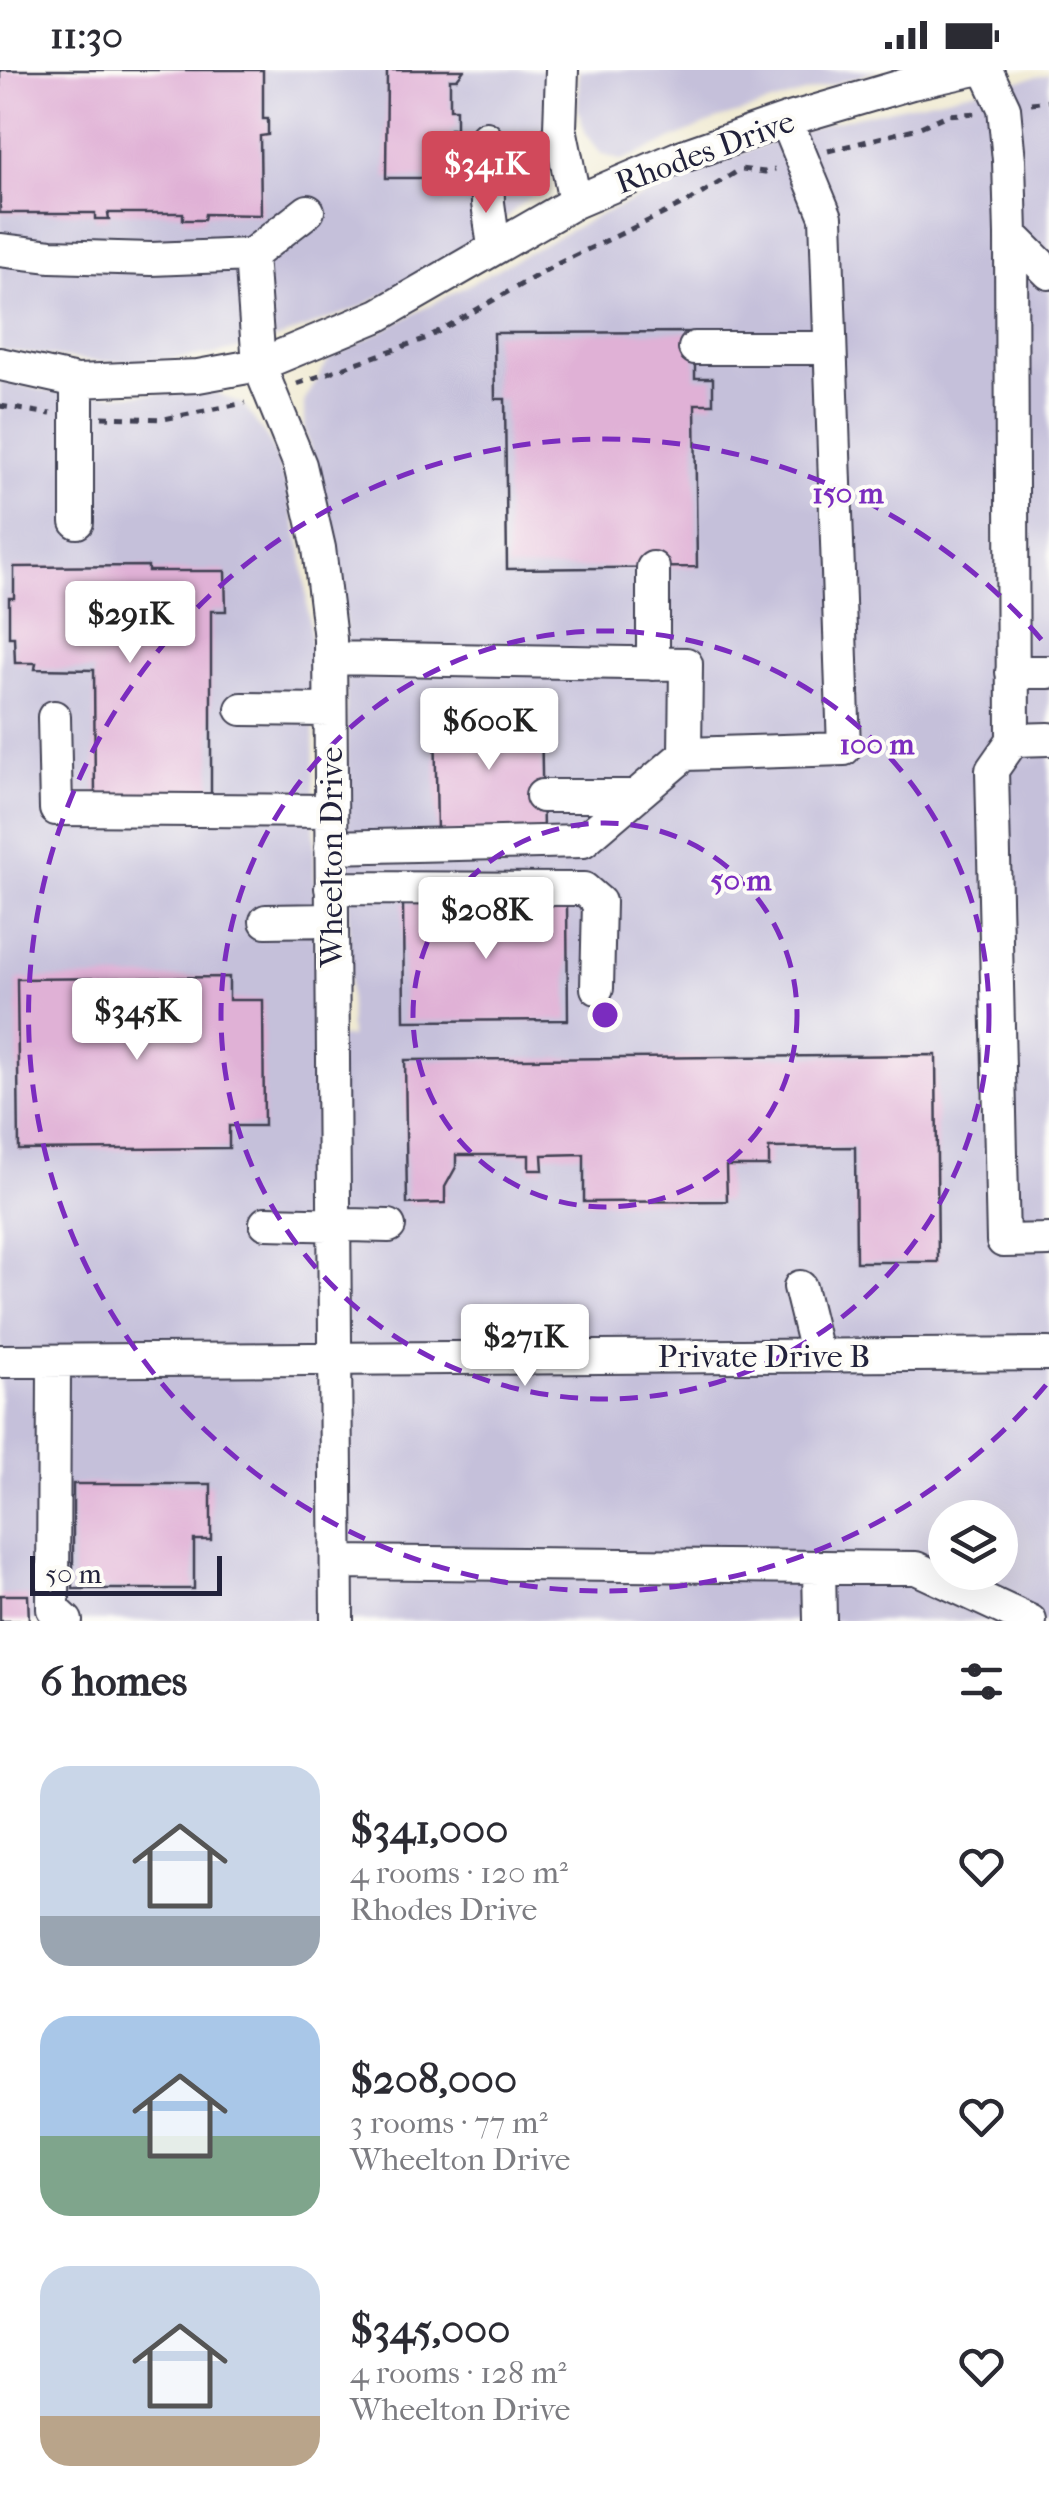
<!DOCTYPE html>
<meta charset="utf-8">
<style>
body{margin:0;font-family:"IM FELL French Canon",serif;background:#f7f7f7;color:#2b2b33;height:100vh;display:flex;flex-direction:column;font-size:38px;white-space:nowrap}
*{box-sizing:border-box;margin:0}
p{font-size:32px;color:#7c7c81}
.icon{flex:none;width:55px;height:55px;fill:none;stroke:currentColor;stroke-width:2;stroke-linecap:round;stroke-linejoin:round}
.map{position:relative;height:1551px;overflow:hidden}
.details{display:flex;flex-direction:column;background:#fff;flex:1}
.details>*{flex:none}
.controls{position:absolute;left:928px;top:1430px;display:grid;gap:20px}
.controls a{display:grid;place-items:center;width:90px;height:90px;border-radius:50%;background:#fff;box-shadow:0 10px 40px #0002;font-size:50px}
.scale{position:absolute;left:30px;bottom:25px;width:192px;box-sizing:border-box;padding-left:10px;border:5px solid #22223b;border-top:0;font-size:28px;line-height:35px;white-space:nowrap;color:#22223b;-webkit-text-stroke:8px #fdfcf7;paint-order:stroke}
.price{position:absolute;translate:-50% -85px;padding:0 22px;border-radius:10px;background:#fff;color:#222;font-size:32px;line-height:65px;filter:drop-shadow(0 2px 5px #0008)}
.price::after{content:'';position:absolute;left:50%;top:60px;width:30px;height:22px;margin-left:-15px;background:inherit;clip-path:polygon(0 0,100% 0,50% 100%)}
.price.active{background:#d1495b;color:#fff}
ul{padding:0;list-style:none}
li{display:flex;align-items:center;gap:30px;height:250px;padding:0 40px}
li span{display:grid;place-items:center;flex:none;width:280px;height:200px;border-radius:30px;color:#555}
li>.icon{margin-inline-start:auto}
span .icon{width:120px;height:120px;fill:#fffc;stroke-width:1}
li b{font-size:42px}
h2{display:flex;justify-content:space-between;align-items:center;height:120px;padding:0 40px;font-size:42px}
.status{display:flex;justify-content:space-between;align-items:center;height:70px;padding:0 50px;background:#fff;direction:ltr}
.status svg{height:28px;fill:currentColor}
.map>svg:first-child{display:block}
</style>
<div class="status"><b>11:30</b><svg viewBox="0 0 49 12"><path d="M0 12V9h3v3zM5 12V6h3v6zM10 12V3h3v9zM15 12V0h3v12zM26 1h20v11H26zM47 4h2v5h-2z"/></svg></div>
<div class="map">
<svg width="1049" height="1551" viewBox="0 0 1049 1551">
<rect width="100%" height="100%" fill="#fdfcf7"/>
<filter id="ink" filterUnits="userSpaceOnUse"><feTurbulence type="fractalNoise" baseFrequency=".01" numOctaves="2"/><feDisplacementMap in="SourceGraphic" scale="20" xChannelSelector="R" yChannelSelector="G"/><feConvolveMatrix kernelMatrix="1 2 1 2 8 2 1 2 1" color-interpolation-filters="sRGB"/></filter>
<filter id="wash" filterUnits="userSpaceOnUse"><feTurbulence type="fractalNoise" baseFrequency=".0048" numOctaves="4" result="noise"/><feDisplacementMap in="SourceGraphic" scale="40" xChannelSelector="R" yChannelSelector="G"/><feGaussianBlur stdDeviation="2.25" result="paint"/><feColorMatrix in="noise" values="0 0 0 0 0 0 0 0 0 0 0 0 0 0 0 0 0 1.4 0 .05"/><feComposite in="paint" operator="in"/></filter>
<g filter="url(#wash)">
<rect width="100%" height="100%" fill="#f0ead2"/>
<!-- industrial -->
<path fill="#c5c0da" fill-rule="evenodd" d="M0 0H547L545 114 492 160 450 187 361 237 265 273 210 285 153 291 97 292 0 280Z
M579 0H880L716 50 622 91 601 84 586 65 578 40Z
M1049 4V1551H0V310L41 320 127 325 211 320 244 335 271 374 286 414 302 482 313 592 316 967H350L345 556 339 503 329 451 304 358V332L329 289 593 148 752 79 828 53ZM945 1448H1000V1502H945Z"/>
<g id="blocks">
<!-- building -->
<path fill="#e0b1d6" d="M0 0H263V49H268V65L260 66 261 145 205 144 204 150H183V143H108L109 149H95V143H0Z
M387 0H464L457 9H450V39H456V59H450V108H386Z
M695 262V308H713V334H695L697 497 507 499 505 329H495L494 263Z
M148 496V501H225L226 541H211V727H95L94 600 35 599 36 593H15L14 567H9V528H14V497Z
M541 643 543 762 437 763 435 645Z
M567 832 568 950 404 951 403 833Z
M229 907V930H263L264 1056H229V1078L19 1080 17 909Z
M936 985 938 1192H856L855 1077 769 1078V1096H726L727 1131 584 1132V1084L542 1085 543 1100H529V1085H456V1097L445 1117V1133L407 1134 405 990Z
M73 1414H211V1470H194V1519H73Z
M0 1525H28L29 1551H0Z"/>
</g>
</g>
<g filter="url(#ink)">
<use href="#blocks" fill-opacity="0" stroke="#414052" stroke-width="2.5"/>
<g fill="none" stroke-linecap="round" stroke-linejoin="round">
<defs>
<path id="minor" d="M562 0 560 58 575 132
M986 0 1004 38 1009 90 1011 165 1049 203
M486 68 488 133 494 177
M308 141 251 185 259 295 300 395 319 478 330 569 337 1551
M1011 165 1013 670 1049 669
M0 180 51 186 151 189 251 185
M695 278H830
M0 294 77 311 198 306 259 295 379 245 575 132 680 87 786 50 912 13 971 0
M77 452V311
M653 498V594
M330 588 686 594 685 684
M1012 602H1049
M242 639 330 640
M54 647 56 739 331 741
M1013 670 992 700 1003 1171 1049 1170
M542 726H635
M331 777 583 771 685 684 844 679 826 147 786 50
M331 818 584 819 599 832 597 918
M266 851 332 850
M266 1153 389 1156
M800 1217 817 1286
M0 1291 1049 1284
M54 1291 53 1539 66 1551
M337 1492 916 1498 1030 1551
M819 1497 820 1551"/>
</defs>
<!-- minor casing -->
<use href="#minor" stroke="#414052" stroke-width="36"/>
<!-- path -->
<path stroke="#414052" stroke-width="5" stroke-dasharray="8 8" stroke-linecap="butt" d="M1031 33 1049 31
M828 81 918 58 947 45 976 43
M297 314 427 268 557 194 688 132 741 99 765 102 775 99
M0 336 51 344
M102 347 164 349 245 333"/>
<!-- minor -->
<use href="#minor" stroke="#fff" stroke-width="32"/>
</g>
</g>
<!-- distance rings -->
<g fill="none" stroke="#7b2cbf" stroke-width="5" stroke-dasharray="18 12">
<circle cx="605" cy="945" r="192"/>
<circle cx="605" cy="945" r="384"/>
<path d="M1046 1315A576 576 0 1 1 1046 575"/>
</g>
<g text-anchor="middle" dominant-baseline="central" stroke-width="8" stroke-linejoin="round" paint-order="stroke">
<!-- street labels -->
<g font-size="32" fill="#22223b" stroke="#fdfcf7">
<text transform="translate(705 82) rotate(-20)">Rhodes Drive</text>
<text transform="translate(331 787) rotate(-90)">Wheelton Drive</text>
<text x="764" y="1286">Private Drive B</text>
</g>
</g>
<circle cx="605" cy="945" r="15" fill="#7b2cbf" stroke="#fdfcf7" stroke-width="5"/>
<g font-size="30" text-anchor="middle" font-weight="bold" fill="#7b2cbf" stroke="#fdfcf7" stroke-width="8" stroke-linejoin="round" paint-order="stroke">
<text x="848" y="433">150 m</text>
<text x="877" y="684">100 m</text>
<text x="741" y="820">50 m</text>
</g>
</svg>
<div class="controls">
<a><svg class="icon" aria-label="layers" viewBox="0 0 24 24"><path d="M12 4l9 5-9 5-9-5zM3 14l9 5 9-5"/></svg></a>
</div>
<div class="scale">50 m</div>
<b class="price active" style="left:486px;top:146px">$341K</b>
<b class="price" style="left:130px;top:596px">$291K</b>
<b class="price" style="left:489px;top:703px">$600K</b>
<b class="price" style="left:486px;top:892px">$208K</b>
<b class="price" style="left:137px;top:993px">$345K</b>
<b class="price" style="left:525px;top:1319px">$271K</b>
</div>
<section class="details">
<h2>6 homes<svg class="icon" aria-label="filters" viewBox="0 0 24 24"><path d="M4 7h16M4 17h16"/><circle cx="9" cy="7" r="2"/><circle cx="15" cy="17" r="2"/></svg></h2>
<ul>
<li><span style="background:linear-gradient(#c9d6e8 75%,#9aa5b1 0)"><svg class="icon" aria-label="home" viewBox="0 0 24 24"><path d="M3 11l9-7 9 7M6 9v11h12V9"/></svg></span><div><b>$341,000</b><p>4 rooms · 120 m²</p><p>Rhodes Drive</p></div><svg class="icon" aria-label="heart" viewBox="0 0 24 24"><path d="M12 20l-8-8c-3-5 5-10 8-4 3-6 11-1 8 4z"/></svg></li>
<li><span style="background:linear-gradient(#a9c7e8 60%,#7fa58c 0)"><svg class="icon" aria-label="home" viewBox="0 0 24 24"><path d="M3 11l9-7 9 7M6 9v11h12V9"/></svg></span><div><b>$208,000</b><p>3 rooms · 77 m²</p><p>Wheelton Drive</p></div><svg class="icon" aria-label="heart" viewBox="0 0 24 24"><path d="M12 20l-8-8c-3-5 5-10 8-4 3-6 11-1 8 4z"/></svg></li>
<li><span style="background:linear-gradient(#c9d6e8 75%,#b9a48a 0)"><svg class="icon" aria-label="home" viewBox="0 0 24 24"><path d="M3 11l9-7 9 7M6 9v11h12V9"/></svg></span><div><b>$345,000</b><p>4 rooms · 128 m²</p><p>Wheelton Drive</p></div><svg class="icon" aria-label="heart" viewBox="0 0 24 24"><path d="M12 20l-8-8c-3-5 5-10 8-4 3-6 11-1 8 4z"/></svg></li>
</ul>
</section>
